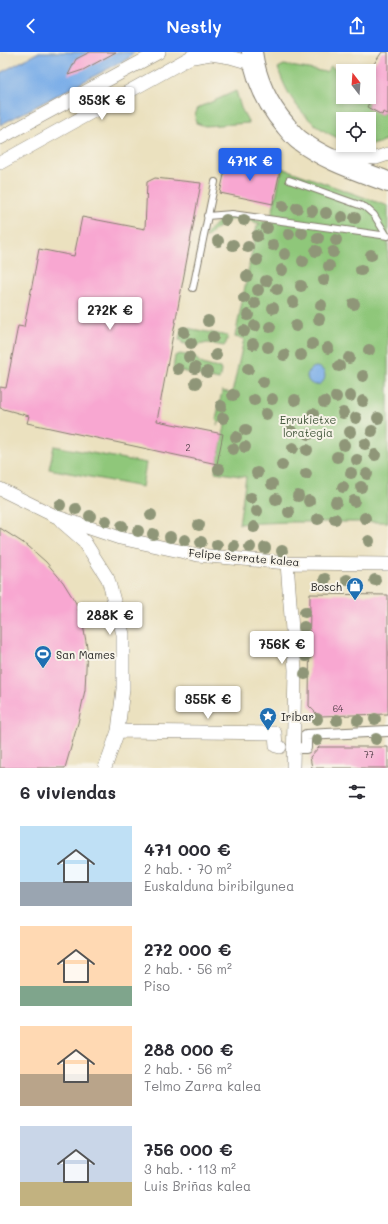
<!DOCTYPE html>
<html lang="es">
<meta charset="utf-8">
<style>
body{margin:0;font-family:Mali,sans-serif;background:#f2f2f3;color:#2b2b33;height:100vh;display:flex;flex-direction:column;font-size:15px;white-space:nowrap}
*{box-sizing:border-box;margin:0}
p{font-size:13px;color:#7c7c81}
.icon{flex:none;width:22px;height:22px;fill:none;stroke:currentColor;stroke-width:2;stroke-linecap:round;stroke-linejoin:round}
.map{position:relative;height:716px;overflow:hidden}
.side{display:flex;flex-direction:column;background:#fff;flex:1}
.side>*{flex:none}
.needle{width:26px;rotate:343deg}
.controls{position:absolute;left:336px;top:12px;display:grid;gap:8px}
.controls a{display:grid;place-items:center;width:40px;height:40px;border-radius:0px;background:#fff;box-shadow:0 2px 6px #0003;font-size:20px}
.price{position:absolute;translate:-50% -34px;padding:0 9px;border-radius:4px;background:#fff;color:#222;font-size:13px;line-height:26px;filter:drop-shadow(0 1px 2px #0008)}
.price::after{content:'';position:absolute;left:50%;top:24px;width:12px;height:9px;margin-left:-6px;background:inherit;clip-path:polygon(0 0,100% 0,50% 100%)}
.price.selected{background:#2563eb;color:#fff}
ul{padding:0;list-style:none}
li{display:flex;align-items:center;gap:12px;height:100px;padding:0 20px}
li span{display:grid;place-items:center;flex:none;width:112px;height:80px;border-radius:0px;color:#555}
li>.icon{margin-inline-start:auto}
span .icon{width:48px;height:48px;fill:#fffc;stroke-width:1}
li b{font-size:17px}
h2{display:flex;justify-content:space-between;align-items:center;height:48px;padding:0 20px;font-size:17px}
header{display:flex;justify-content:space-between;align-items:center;height:52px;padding:0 20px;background:#2563eb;color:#fff;font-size:18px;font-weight:600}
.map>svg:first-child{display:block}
</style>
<header><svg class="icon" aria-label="back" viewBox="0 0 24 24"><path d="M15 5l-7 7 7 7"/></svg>Nestly<svg class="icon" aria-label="share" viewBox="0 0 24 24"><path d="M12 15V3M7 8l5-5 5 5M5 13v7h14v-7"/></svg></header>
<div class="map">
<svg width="388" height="716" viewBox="0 0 388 716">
<rect width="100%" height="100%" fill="#f7f3e8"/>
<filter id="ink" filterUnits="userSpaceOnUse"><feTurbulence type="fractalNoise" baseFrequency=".025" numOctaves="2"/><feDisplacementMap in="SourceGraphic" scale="8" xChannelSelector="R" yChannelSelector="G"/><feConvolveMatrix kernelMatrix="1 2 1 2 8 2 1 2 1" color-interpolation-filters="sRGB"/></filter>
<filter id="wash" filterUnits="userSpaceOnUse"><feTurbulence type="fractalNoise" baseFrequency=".012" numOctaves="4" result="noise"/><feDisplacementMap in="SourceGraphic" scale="16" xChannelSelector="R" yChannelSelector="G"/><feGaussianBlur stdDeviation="0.9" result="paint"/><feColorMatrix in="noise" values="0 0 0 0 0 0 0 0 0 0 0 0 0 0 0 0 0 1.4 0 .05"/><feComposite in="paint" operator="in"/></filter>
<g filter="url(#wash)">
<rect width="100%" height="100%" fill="#ebe1bf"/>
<!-- green -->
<path fill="#8fc77a" stroke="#56724b" d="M284 13 326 20 331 14 343 24V45H358L368 52 367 55 382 63 383 60 388 62V87L379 91 369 93V67H343V88C310 76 288 49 278 16Z
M236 39 241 56 249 71 205 74 196 71 195 63 198 56Z
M282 116 388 154V470H288L239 472 246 425 215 420 226 369 220 370 217 373 218 369 216 368 222 339 232 341 244 287 235 285 257 174 260 172C231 161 227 168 206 186L205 183C210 178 216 170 223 166 231 162 262 167 270 172Z
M182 275 228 284 226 291 224 294 208 291 193 294 182 291 181 288H179Z
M180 302 195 305C201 314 210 314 220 316L221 319 219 328 173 317 175 304Z
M54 394 146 411 142 435 49 417Z"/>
<!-- water -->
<path fill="#7baee8" stroke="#4c6582" d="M39 0H135L129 6 0 73V21Z
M307 324a9 9 0 1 1 18 0a9 9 0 1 1-18 0Z"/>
<g id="blocks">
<!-- building -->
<path fill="#f8a7d1" d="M90 0H116L83 18 68 23 76 7Z
M382 0H388V62L383 60 382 63 367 55 369 51V19Z
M227 109 280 119 273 152 220 141Z
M155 126 201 131 157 369 223 382 217 412 27 371 29 364 0 356V335L6 336 18 274 24 275 39 197 74 204 82 165 145 177 147 130Z
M0 476 28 494 46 510 63 530 76 551 83 573 87 595 85 638 78 671 65 716H0Z
M310 542 388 543V662L319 664 309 654Z
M319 695H388V716H312L310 705Z"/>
</g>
</g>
<g filter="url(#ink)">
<use href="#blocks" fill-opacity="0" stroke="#847e6e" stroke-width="1"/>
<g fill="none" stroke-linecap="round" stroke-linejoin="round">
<defs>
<path id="service" d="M289 128 365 155 374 163 387 184
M207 164 232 162 388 184
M193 236 215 130"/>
<path id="pedestrian" d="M301 696H306V683L388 679"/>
<path id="minor" d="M193 5 211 2 230 5 254 12
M0 86 159 0
M333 104 376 106 388 102
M0 111 200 0
M0 437 57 465 120 486 198 503 287 511 388 512
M62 470 84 489 108 527 123 582V637L118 679 105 716
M287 511 295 618 293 716
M118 679 275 681 276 694 280 695"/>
<path id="primary" d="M252 0C256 29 267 52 286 74 290 79 294 84 299 88 325 108 357 118 388 130"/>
</defs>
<!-- service casing -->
<use href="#service" stroke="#847e6e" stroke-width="8"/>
<!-- pedestrian casing -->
<use href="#pedestrian" stroke="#847e6e" stroke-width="12"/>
<!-- minor casing -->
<use href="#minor" stroke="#847e6e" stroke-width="14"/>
<!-- primary casing -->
<use href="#primary" stroke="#847e6e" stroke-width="22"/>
<!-- service -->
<use href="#service" stroke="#fff" stroke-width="6"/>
<!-- pedestrian -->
<use href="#pedestrian" stroke="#fff" stroke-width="10"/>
<!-- minor -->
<use href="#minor" stroke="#fff" stroke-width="13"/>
<!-- primary -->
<use href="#primary" stroke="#fff" stroke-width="20"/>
</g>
<!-- trees -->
<g fill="#8f9678">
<circle cx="283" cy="154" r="6"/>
<circle cx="297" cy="156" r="6"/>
<circle cx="312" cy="159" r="6"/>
<circle cx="326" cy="161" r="6"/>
<circle cx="342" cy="165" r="6"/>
<circle cx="355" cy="166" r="6"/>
<circle cx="226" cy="168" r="6"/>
<circle cx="244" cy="168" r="6"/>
<circle cx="267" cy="176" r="6"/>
<circle cx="302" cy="181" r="6"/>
<circle cx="289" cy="182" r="6"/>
<circle cx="257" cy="184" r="6"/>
<circle cx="318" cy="186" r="6"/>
<circle cx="336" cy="188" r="6"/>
<circle cx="218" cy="189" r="6"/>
<circle cx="233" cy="193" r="6"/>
<circle cx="273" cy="193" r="6"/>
<circle cx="248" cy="195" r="6"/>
<circle cx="316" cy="199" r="6"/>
<circle cx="333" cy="200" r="6"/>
<circle cx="285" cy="202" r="6"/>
<circle cx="371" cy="203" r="6"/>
<circle cx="257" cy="208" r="6"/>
<circle cx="303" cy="209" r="6"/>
<circle cx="329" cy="214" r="6"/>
<circle cx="282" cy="218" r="6"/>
<circle cx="361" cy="218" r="6"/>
<circle cx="247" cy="224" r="6"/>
<circle cx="324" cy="228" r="6"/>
<circle cx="266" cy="229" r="6"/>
<circle cx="301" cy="234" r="6"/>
<circle cx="277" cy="237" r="6"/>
<circle cx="258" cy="238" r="6"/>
<circle cx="244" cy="246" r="6"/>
<circle cx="293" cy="250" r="6"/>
<circle cx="255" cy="251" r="6"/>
<circle cx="354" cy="252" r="6"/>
<circle cx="321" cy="253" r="6"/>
<circle cx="273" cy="256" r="6"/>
<circle cx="248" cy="263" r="6"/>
<circle cx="319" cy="267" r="6"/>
<circle cx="208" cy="269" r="6"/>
<circle cx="255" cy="274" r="6"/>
<circle cx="296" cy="274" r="6"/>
<circle cx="270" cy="275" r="6"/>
<circle cx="244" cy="279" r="6"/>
<circle cx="184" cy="280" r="6"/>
<circle cx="213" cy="285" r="6"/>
<circle cx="191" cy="291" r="6"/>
<circle cx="253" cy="292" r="6"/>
<circle cx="312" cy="292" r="6"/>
<circle cx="268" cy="295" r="6"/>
<circle cx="328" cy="296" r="6"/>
<circle cx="369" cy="298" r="6"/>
<circle cx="216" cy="303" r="6"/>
<circle cx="284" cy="303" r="6"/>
<circle cx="301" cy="303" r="6"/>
<circle cx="189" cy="305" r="6"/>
<circle cx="349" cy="306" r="6"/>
<circle cx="339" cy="314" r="6"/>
<circle cx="195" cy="316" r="6"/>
<circle cx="178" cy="317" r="6"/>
<circle cx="248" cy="317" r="6"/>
<circle cx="207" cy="320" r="6"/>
<circle cx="363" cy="324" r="6"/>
<circle cx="263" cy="330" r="6"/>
<circle cx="196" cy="331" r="6"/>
<circle cx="233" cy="343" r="6"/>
<circle cx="350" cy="344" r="6"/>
<circle cx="336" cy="345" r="6"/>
<circle cx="272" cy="347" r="6"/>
<circle cx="254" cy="348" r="6"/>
<circle cx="295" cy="348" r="6"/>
<circle cx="363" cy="349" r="6"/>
<circle cx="324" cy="350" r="6"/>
<circle cx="221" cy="354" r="6"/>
<circle cx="343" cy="361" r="6"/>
<circle cx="266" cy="362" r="6"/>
<circle cx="313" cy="362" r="6"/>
<circle cx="223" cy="366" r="6"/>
<circle cx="356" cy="366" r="6"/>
<circle cx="378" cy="366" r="6"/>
<circle cx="246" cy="378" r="6"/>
<circle cx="291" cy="379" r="6"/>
<circle cx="372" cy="379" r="6"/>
<circle cx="350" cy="380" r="6"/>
<circle cx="309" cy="382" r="6"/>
<circle cx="236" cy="385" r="6"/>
<circle cx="365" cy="392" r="6"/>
<circle cx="344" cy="393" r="6"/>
<circle cx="245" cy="395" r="6"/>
<circle cx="293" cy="396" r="6"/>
<circle cx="233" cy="397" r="6"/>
<circle cx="307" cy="398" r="6"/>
<circle cx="375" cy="403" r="6"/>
<circle cx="337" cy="405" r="6"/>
<circle cx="357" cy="408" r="6"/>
<circle cx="282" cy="413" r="6"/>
<circle cx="219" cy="417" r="6"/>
<circle cx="257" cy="421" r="6"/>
<circle cx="351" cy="421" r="6"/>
<circle cx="306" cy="422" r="6"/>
<circle cx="367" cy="422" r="6"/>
<circle cx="272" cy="432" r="6"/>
<circle cx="343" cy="435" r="6"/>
<circle cx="361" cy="435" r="6"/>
<circle cx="298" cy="444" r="6"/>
<circle cx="251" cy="446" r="6"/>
<circle cx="276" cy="447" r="6"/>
<circle cx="309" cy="449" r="6"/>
<circle cx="354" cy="449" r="6"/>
<circle cx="336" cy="450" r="6"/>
<circle cx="60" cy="453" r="6"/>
<circle cx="76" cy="457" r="6"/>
<circle cx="257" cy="459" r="6"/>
<circle cx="289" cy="460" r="6"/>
<circle cx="151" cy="463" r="6"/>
<circle cx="90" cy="464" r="6"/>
<circle cx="365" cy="466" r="6"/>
<circle cx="318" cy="467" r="6"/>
<circle cx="335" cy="467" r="6"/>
<circle cx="106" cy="469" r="6"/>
<circle cx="199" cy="473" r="6"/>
<circle cx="122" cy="474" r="6"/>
<circle cx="254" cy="475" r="6"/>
<circle cx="138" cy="479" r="6"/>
<circle cx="153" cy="482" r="6"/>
<circle cx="170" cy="485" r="6"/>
<circle cx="185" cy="488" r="6"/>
<circle cx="369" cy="489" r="6"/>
<circle cx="201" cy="490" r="6"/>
<circle cx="217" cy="493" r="6"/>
<circle cx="234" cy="494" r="6"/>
<circle cx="250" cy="495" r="6"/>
<circle cx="265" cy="496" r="6"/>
<circle cx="282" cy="499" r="6"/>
<circle cx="325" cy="527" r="6"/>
<circle cx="347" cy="528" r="6"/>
<circle cx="375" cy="528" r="6"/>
<circle cx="305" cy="560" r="6"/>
<circle cx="304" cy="575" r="6"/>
<circle cx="303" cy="591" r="6"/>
<circle cx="306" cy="604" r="6"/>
<circle cx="305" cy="622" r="6"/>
<circle cx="317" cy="667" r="6"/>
<circle cx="375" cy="667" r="6"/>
<circle cx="337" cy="668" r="6"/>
<circle cx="358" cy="668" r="6"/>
<circle cx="376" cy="687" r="6"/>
<circle cx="317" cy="688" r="6"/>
</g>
</g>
<!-- icons -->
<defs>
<symbol id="shop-pin" viewBox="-11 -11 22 30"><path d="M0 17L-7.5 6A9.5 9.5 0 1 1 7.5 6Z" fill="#1f6fb2" stroke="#f7f3e8"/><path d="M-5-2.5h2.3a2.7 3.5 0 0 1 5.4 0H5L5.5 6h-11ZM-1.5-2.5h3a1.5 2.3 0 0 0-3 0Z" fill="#fff"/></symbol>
<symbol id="stadium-pin" viewBox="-11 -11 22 30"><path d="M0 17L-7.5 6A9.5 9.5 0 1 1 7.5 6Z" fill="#1f6fb2" stroke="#f7f3e8"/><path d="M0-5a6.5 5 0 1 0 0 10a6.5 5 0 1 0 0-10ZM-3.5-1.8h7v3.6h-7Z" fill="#fff"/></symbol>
<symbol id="sight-pin" viewBox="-11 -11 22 30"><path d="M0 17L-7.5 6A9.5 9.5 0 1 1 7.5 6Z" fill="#1f6fb2" stroke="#f7f3e8"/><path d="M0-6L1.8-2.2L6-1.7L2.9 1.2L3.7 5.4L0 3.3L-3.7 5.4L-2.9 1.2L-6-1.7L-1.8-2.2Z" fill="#fff"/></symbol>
</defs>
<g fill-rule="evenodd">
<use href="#shop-pin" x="345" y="524" width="20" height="27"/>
<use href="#stadium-pin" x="33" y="592" width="20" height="27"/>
<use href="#sight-pin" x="258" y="654" width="20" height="27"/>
</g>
<g text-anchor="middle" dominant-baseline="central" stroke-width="4" stroke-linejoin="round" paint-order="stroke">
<!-- number labels -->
<g font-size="9" fill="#533f49">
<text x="188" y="395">2</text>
<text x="338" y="656">64</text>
<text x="369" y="702">77</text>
</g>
<!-- park labels -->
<g font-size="11" fill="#44583d" stroke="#f7f3e8">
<text x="308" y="367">Errukietxe<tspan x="308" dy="13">lorategia</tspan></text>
</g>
<!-- street labels -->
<g font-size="11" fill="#1c1c1c" stroke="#f7f3e8">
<text transform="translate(244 505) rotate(5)">Felipe Serrate kalea</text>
</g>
<!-- poi labels -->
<g font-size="11" fill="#1c1c1c" stroke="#f7f3e8" text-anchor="start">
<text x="342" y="534" text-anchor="end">Bosch</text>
<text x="56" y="602">San Mames</text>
<text x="281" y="664">Iribar</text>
</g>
</g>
</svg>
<div class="controls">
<a><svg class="needle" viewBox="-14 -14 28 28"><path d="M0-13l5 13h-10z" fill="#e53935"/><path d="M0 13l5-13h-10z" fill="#7c7c81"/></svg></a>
<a><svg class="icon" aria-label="locate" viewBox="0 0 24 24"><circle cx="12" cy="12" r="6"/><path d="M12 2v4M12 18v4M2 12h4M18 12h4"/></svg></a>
</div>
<b class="price" style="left:102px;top:69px">353K €</b>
<b class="price selected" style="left:250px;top:130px">471K €</b>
<b class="price" style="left:110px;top:279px">272K €</b>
<b class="price" style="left:110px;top:584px">288K €</b>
<b class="price" style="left:282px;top:613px">756K €</b>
<b class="price" style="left:208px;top:668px">355K €</b>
</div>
<section class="side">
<h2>6 viviendas<svg class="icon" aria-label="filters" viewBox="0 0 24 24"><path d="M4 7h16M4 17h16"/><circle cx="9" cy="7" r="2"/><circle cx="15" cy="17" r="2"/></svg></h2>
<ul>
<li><span style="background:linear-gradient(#bfe0f5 70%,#9aa5b1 0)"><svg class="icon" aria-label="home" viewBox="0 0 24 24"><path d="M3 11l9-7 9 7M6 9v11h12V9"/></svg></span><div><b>471 000 €</b><p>2 hab. · 70 m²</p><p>Euskalduna biribilgunea</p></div></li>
<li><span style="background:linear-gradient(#ffd9b3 75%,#7fa58c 0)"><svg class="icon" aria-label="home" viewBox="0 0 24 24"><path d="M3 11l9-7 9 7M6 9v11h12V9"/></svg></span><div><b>272 000 €</b><p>2 hab. · 56 m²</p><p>Piso</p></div></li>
<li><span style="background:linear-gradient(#ffd9b3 60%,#b9a48a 0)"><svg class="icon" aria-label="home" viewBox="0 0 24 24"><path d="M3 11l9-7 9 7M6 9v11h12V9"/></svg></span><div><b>288 000 €</b><p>2 hab. · 56 m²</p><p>Telmo Zarra kalea</p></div></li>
<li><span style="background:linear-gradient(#c9d6e8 70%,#c2b280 0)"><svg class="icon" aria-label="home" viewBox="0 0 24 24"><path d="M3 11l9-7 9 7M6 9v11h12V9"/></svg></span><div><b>756 000 €</b><p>3 hab. · 113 m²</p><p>Luis Briñas kalea</p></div></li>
</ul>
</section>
